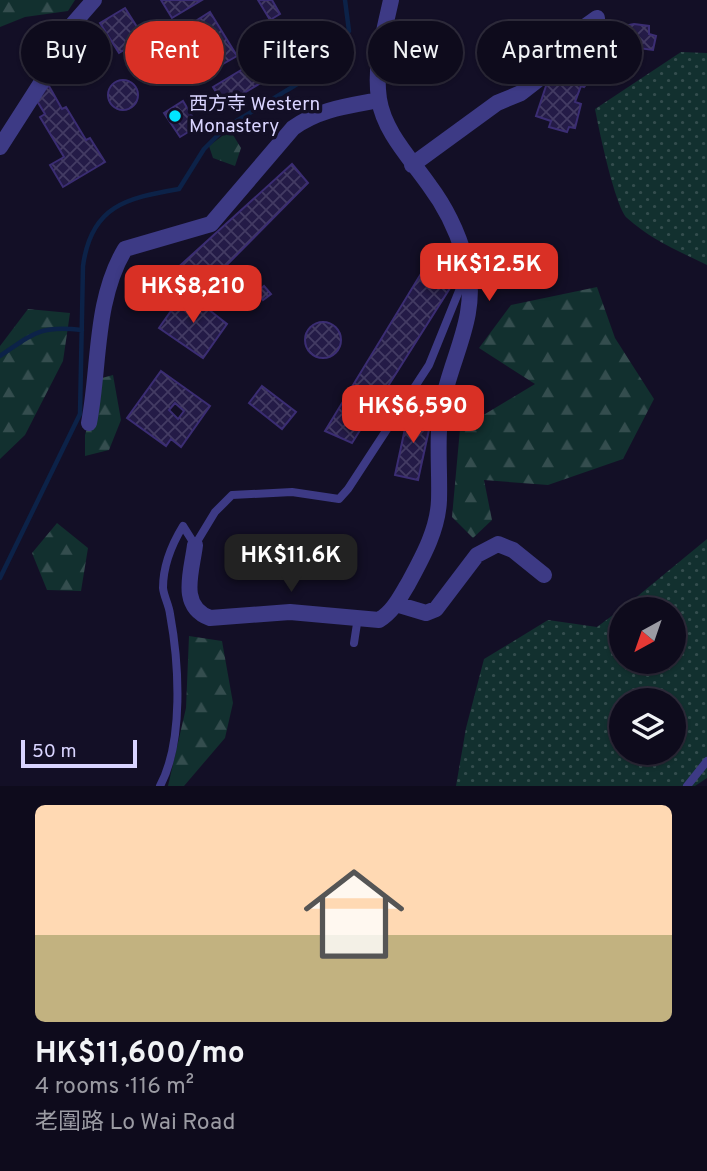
<!DOCTYPE html>
<meta charset="utf-8">
<style>
body{margin:0;font-family:Overpass,"Noto Sans TC",sans-serif;background:#1c1929;color:#f1f3f6;height:100vh;display:flex;flex-direction:column;font-size:26px;white-space:nowrap}
*{box-sizing:border-box;margin:0}
p{font-size:23px;color:#9b9ba3}
.icon{flex:none;width:38px;height:38px;fill:none;stroke:currentColor;stroke-width:2;stroke-linecap:round;stroke-linejoin:round}
.map{position:relative;height:786px;overflow:hidden}
.side{display:flex;flex-direction:column;background:#0e0b1c;flex:1}
.side>*{flex:none}
.top-card{position:absolute;left:21px;top:21px;width:665px;height:63px;display:flex;gap:14px}
.needle{width:46px;rotate:220deg}
.controls{position:absolute;left:609px;top:597px;display:grid;gap:14px}
.controls a{display:grid;place-items:center;width:77px;height:77px;border-radius:50%;background:#0e0b1c;box-shadow:0 2px 5px #0004,0 0 0 2px #2e2b3b;font-size:35px}
.scale{position:absolute;left:21px;bottom:18px;width:116px;box-sizing:border-box;padding-left:7px;border:4px solid #d9d4ff;border-top:0;font-size:19px;line-height:24px;white-space:nowrap;color:#d9d4ff;-webkit-text-stroke:5px #130f26;paint-order:stroke}
.price{position:absolute;translate:-50% -60px;padding:0 16px;border-radius:14px;background:#d93025;color:#fff;font-size:23px;line-height:46px;filter:drop-shadow(0 2px 4px #0008)}
.price::after{content:'';position:absolute;left:50%;top:42px;width:21px;height:16px;margin-left:-10px;background:inherit;clip-path:polygon(0 0,100% 0,50% 100%)}
.price.selected{background:#222;color:#fff}
ul{padding:0;list-style:none}
li{display:grid;align-content:center;gap:14px;height:371px;padding:0 35px}
li span{display:grid;place-items:center;height:217px;border-radius:10px;color:#555}
li>.icon{margin-inline-start:auto}
span .icon{width:126px;height:126px;fill:#fffc;stroke-width:1}
li b{font-size:30px}
.tag{padding:0 24px;border-radius:32px;background:#0e0b1c;box-shadow:0 2px 5px #0004,0 0 0 2px #2e2b3b;font-size:24px;line-height:63px}
.tag.selected{background:#d93025;color:#fff}
.map>svg:first-child{display:block}
</style>
<div class="map">
<svg width="707" height="786" viewBox="0 0 707 786">
<defs>
<pattern id="grass-dots" width="8" height="8" patternUnits="userSpaceOnUse" patternTransform="scale(1.75)"><rect width="8" height="8" fill="#12302f"/><path d="M2 2h.1M6 6h.1" fill="none" stroke="#344d4e" stroke-width="1.8" stroke-linecap="round"/></pattern>
<pattern id="forest-firs" width="22" height="20" patternUnits="userSpaceOnUse" patternTransform="scale(1.75)"><rect width="22" height="20" fill="#12302f"/><path d="M5 1l3.5 6h-7zM16 11l3.5 6h-7z" fill="#344d4e"/></pattern>
<pattern id="building-cross-hatch" width="8" height="8" patternUnits="userSpaceOnUse" patternTransform="scale(1.75)"><rect width="8" height="8" fill="#241b47"/><path d="M0 0l8 8M0 8l8-8" fill="none" stroke="#433b63"/></pattern>
</defs>
<rect width="100%" height="100%" fill="#130f26"/>
<!-- grass -->
<path fill="url(#grass-dots)" fill-rule="evenodd" d="M681 52 707 53V265C680 252 650 239 627 218 615 206 599 130 595 109Z
M707 539V778L695 786H456L466 728 484 659 548 620 597 627 621 609V662H674V609H622ZM621 700H674V752H621Z"/>
<!-- forest -->
<path fill="url(#forest-firs)" d="M0 0H75L68 11 25 17 0 27Z
M230 130 241 148 235 166 213 158 209 146Z
M597 287 615 338 654 399 623 459 548 485 484 480 492 520 473 538 452 517 460 429 535 384 479 348 511 305Z
M28 309 70 313 63 361 25 435 0 459V346Z
M113 375 121 420 109 450 85 456V435L102 378Z
M57 523 88 548 81 591 47 590 32 553Z
M189 636 222 641 233 703 225 738 184 786H168L186 708Z"/>
<g fill="none" stroke-linecap="round" stroke-linejoin="round">
<!-- stream -->
<path stroke="#0c2248" stroke-width="4.5" d="M0 356C34 333 40 325 82 330
M0 578 80 414 83 266C91 206 126 198 179 189L204 149 225 128 312 75 329 59 349 31 345 0"/>
</g>
<!-- building -->
<path fill="url(#building-cross-hatch)" stroke="#3b2d73" stroke-width="2" fill-rule="evenodd" d="M161 0H202L172 18Z
M258 0H272L280 14 270 20Z
M125 8 144 38 119 53 100 23Z
M210 12 237 56 209 72 183 29Z
M634 24 649 26V34L656 36 653 50 631 47 605 55 610 63 597 71 584 87 581 86 575 102 581 104 575 128 569 127 567 132 549 127 551 121 536 116 547 83 554 85 566 59 584 40 599 31Z
M263 57 274 75 224 105 213 87Z
M108 95a15 15 0 1 1 30 0a15 15 0 1 1-30 0Z
M49 86 62 109 66 107 86 140 90 138 105 162 63 187 50 165 64 157 40 117 45 114 37 101V94Z
M183 101 198 126 180 137 164 113Z
M292 164 308 183 204 288 173 272Z
M422 272 450 288 352 443 325 431Z
M264 286 271 294 263 300 257 292Z
M185 291 227 324 203 358 159 328Z
M305 340a18 18 0 1 1 36 0a18 18 0 1 1-36 0Z
M161 371 210 406 181 447 171 439 166 446 127 418ZM175 403 184 411 178 419 169 410Z
M262 386 296 412 282 429 249 403Z
M409 410 432 416 418 480 395 475Z"/>
<g fill="none" stroke-linecap="round" stroke-linejoin="round">
<!-- service -->
<path stroke="#3d3a85" stroke-width="8" d="M354 643 358 617
M160 786C184 741 179 663 170 614 169 605 164 597 163 588 163 567 172 544 183 526L195 545 215 512 232 495 292 492 339 499 348 489 429 365 465 276
M687 786 707 761"/>
<!-- minor -->
<path stroke="#3d3a85" stroke-width="16" d="M0 147 41 83 59 40 94 0
M412 165 497 103 521 93 539 79 576 33 597 18
M89 423C100 366 94 301 125 249L211 224 293 128C319 109 348 106 379 100
M195 545C192 571 178 606 210 618L290 612 379 620C393 612 400 597 408 584 422 558 438 530 439 500 440 468 436 436 442 405 451 357 479 316 467 266 460 237 447 209 429 185 411 159 384 132 379 99 374 66 384 32 391 0
M396 604 426 613 436 609 477 555 498 544 513 550 544 575"/>
</g>
<!-- markers -->
<circle fill="#00e5ff" stroke="#130f26" stroke-width="2.5" cx="175" cy="116" r="7"/>
<g text-anchor="middle" dominant-baseline="central" stroke-width="7" stroke-linejoin="round" paint-order="stroke">
<!-- poi labels -->
<g font-size="19" fill="#d9d4ff" stroke="#130f26" text-anchor="start">
<text x="189" y="105">西方寺 Western<tspan x="189" dy="22">Monastery</tspan></text>
</g>
</g>
</svg>
<div class="controls">
<a><svg class="needle" viewBox="-14 -14 28 28"><path d="M0-13l5 13h-10z" fill="#e53935"/><path d="M0 13l5-13h-10z" fill="#9b9ba3"/></svg></a>
<a><svg class="icon" aria-label="layers" viewBox="0 0 24 24"><path d="M12 4l9 5-9 5-9-5zM3 14l9 5 9-5"/></svg></a>
</div>
<div class="scale">50 m</div>
<b class="price" style="left:489px;top:303px">HK$12.5K</b>
<b class="price" style="left:193px;top:325px">HK$8,210</b>
<b class="price" style="left:413px;top:445px">HK$6,590</b>
<b class="price selected" style="left:291px;top:594px">HK$11.6K</b>
<div class="top-card">
<a class="tag">Buy</a>
<a class="tag selected">Rent</a>
<a class="tag">Filters</a>
<a class="tag">New</a>
<a class="tag">Apartment</a>
</div>
</div>
<section class="side">
<ul>
<li><span style="background:linear-gradient(#ffd9b3 60%,#c2b280 0)"><svg class="icon" aria-label="home" viewBox="0 0 24 24"><path d="M3 11l9-7 9 7M6 9v11h12V9"/></svg></span><div><b>HK$11,600/mo</b><p>4 rooms · 116 m²</p><p>老圍路 Lo Wai Road</p></div></li>
</ul>
</section>
